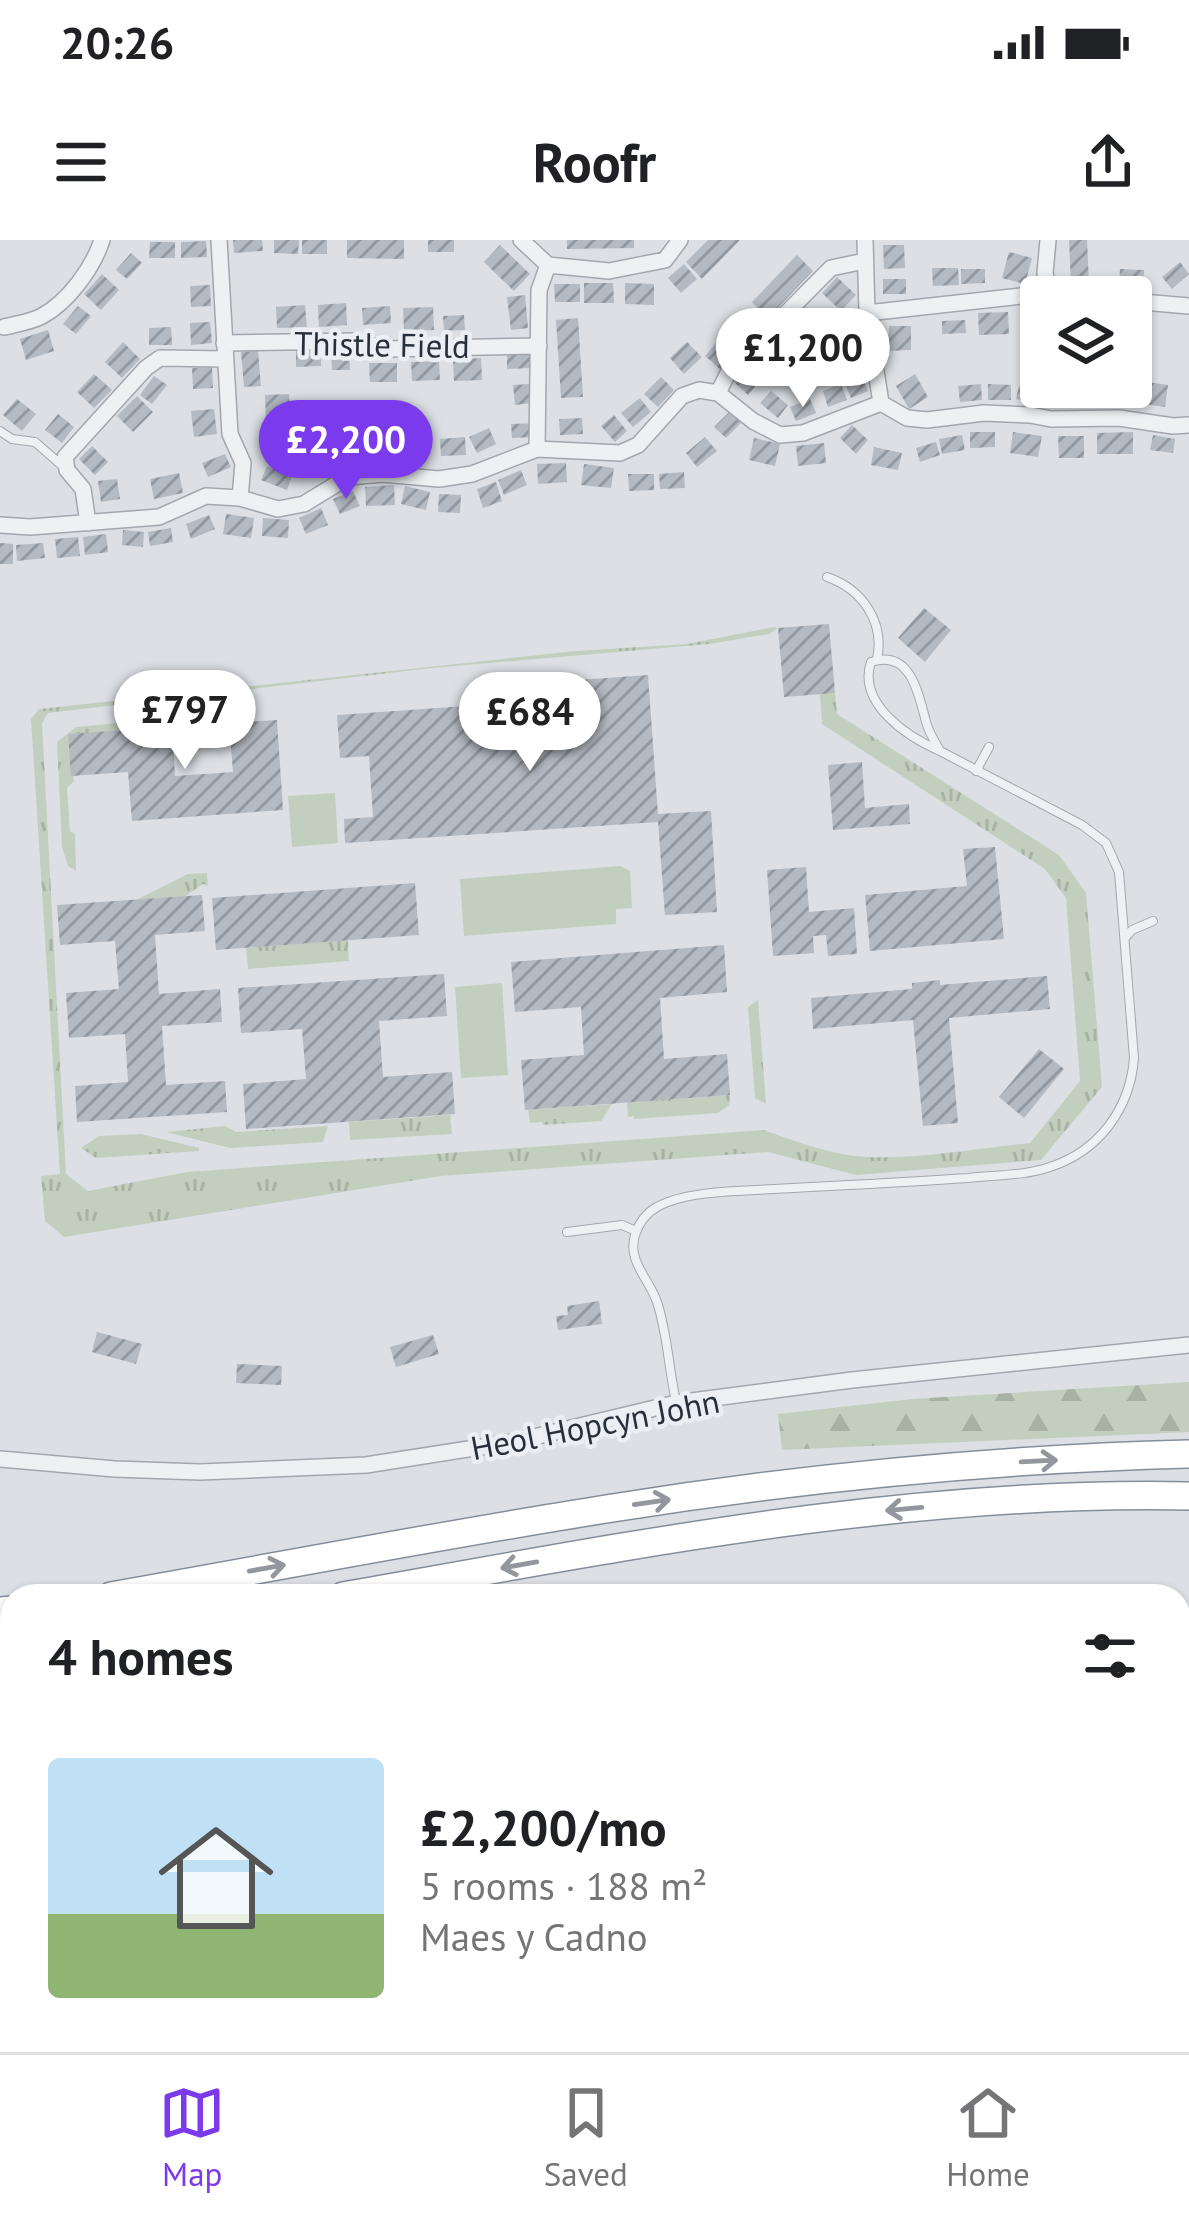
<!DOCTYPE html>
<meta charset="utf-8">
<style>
body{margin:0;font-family:"PT Sans",sans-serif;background:#f6f6f6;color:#202124;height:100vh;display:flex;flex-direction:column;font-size:45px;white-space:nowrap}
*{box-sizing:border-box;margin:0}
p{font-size:39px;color:#757577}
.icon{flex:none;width:66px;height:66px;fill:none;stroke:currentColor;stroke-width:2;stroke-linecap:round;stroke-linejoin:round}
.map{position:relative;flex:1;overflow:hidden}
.sheet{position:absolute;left:0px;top:1344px;width:1191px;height:468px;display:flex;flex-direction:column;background:#fff;border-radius:36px 36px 0 0;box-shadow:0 3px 9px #0004}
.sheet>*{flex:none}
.tools{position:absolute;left:1020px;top:36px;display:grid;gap:24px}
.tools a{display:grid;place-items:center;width:132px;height:132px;border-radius:12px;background:#fff;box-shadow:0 3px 9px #0004;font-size:60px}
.price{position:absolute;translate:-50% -102px;padding:0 27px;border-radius:42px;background:#fff;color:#222;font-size:39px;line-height:78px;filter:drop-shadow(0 3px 6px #0008)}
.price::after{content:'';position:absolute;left:50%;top:72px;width:36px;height:27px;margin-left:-18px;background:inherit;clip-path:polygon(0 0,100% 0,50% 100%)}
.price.selected{background:#7c3aed;color:#fff}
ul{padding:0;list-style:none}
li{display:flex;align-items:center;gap:36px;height:300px;padding:0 48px}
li+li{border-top:3px solid #e0e0e0}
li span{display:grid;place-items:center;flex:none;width:336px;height:240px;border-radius:12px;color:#555}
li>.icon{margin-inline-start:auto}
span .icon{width:144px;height:144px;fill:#fffc;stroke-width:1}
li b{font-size:51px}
h2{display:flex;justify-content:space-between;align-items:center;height:144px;padding:0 48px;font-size:51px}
.status{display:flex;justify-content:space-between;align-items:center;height:84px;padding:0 60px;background:#fff;direction:ltr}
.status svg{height:33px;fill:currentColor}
header{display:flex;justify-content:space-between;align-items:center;height:156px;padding:0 48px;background:#fff;font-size:54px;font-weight:700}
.tab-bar{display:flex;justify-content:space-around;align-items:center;height:168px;border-top:3px solid #e0e0e0;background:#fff;font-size:33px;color:#757577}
.tab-bar a{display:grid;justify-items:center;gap:6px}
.tab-bar .selected{color:#7c3aed}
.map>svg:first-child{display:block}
</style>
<div class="status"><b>20:26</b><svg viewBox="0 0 49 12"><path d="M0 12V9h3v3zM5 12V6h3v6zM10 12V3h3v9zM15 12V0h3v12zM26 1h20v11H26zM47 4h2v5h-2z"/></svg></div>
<header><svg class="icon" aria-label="menu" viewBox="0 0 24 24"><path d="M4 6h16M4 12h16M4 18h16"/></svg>Roofr<svg class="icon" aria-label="share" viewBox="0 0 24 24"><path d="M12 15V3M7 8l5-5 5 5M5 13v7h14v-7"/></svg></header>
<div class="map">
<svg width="1189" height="1812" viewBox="0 0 1189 1812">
<defs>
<pattern id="grass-tufts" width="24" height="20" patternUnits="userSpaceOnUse" patternTransform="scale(3)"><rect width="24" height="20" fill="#c3cfbe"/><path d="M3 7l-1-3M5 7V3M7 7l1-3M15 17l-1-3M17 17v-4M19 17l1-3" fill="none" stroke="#a8b2a4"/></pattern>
<pattern id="forest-firs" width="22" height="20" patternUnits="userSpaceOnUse" patternTransform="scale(3)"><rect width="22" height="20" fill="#c3cfbe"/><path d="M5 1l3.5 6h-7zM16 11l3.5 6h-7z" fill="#a8b2a4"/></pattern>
<pattern id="building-hatch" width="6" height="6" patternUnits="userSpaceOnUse" patternTransform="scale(3)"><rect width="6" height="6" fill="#b4bac2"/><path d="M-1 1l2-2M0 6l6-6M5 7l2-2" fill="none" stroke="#92989f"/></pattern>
</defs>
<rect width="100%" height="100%" fill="#dce0e5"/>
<!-- grass -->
<path fill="url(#grass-tufts)" d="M774 387 778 388 769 394 709 404 432 428 48 473 42 483 66 934 88 951 187 932 764 890C792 900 819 910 848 915 898 923 977 908 1030 903L1080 841 1066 658 1045 629 822 484 820 454 835 453 837 474 1059 615 1086 653 1102 847 1041 920 856 935 768 912 441 936 64 997 45 981 41 936 60 934 31 479 39 469 576 411 687 404Z
M118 483 123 488 148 493 70 499 74 541 67 548 70 591 75 594 76 631 68 626 62 607 57 502 76 487Z
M207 633 208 646 203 644 184 657 136 660 188 634Z
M348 700 349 721 248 729 246 708Z
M758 760 766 864 755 858 748 767Z
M730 855 729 865 718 873 634 879V876L628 877 627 862Z
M612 864 601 881 543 885 542 882 530 883 528 870Z
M450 875 452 894 350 900 349 882Z
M225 886 236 892 328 886 323 902 230 908 166 892Z
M141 894 199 908V911L96 918 81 908 99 896Z
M1179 1392 1189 1393V1812H0V1501L12 1500V1800H1179Z"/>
<!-- forest -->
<path fill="url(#forest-firs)" d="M1189 1142V1192L782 1210 778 1174 912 1159Z"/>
<!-- green -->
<path fill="#c3cfbe" d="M335 553 338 603 292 607 288 556Z
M621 626 630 631 632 668 616 669V684L464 696 460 639Z
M502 743 508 835 461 838 455 747Z"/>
<!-- building -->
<path fill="url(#building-hatch)" d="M233 0H262L263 11 234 13Z
M274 0H299L298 14 274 13Z
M302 0H327V14H302Z
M347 0H404V19L347 18Z
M428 0H454V12H428Z
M567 0H634V8L567 9Z
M708 0H740L702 39 686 22Z
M1069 0H1087L1089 43 1071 44Z
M206 1 207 17 181 18V2Z
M150 2H175V18H149Z
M500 5 530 34 514 51 484 22Z
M883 5H904L905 28 884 29Z
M1009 12 1032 18 1025 44 1002 38Z
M131 13 142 23 127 39 116 30Z
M797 15 813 31 768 78 752 62Z
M1180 22 1189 34 1172 49 1162 37Z
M684 24 697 39 681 53 668 38Z
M932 28H958L959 45 933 46Z
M961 29H985V43L961 44Z
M1120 29 1144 30 1143 45 1119 44Z
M102 34 119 50 101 70 84 54Z
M837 37 856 55 841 71 822 53Z
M883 39H906V54H883Z
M584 43H613L614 63H584Z
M625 43 654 44V65L625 64Z
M554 44H580V62H555Z
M210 45 211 66 191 67 190 46Z
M525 55 528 88 511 90 507 57Z
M346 63 347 85 319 87 318 65Z
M305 65 307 87 277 88 276 67Z
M78 66 91 76 76 94 63 84Z
M390 66 391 83 363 85 362 68Z
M433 67 434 90 404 91 403 68Z
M806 67 818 79 773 127 761 115Z
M753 69 764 80 745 100 734 89Z
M857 70 859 114 845 115 844 71Z
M1008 72 1009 94 979 95 978 73Z
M1025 72H1041V94H1025Z
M464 75 465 90 444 91 443 76Z
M1131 76 1150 77 1148 98 1131 97Z
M578 78 583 157 561 158 556 80Z
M965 80 966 93 942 94V81Z
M210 82 212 103 191 105 190 83Z
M889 86H911V110L888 111Z
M171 87 172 105H149V88Z
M728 89 743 102 720 129 705 116Z
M48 90 54 111 26 120 20 99Z
M123 102 140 119 122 138 105 122Z
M687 102 702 117 684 134 670 118Z
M349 108 350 130H332L331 109Z
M296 109H321V126L296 127Z
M258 111 261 146 244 147 241 112Z
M530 113 531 128 507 129V114Z
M481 118 482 140 454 141 453 120Z
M439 121 440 140 412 141 411 122Z
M369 123H397V142H370Z
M212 127 213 148 193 149 192 128Z
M746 129 759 142 748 155 734 142Z
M860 132 868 151 851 158 843 139Z
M94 134 112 150 94 168 77 152Z
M915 134 928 157 909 169 896 146Z
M154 136 167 145 152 164 140 155Z
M661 137 674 150 658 167 644 154Z
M1140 141 1168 145 1165 167 1137 163Z
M531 144 532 163 515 165 513 145Z
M841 144 847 160 828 167 823 151Z
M981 144 982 160 960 162 958 146Z
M988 144 1011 145V160H988Z
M1019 146 1043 151 1040 164 1016 159Z
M1088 147H1124L1125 161 1089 164Z
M1073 149V165L1053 166 1052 150Z
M771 151 788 165 778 178 760 163Z
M289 154 290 178 266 179 265 155Z
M137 156 153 172 133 192 117 176Z
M640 158 651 172 633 187 621 173Z
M17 159 36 174 22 191 3 175Z
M810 159 816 173 796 181 790 167Z
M214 169 217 194 194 197 191 171Z
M730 171 742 182 726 198 714 187Z
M58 174 74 187 62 203 45 190Z
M614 175 627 191 615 202 601 186Z
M582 178 583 194 560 195 559 179Z
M535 183V197L512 198 511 184Z
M852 185 868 200 856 214 840 198Z
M489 188 496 204 477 213 469 197Z
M970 192H995V207L970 208Z
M1013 192 1042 196 1038 217 1010 213Z
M1133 192V214H1097V193Z
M962 195 965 210 942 214 939 199Z
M1153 195 1175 199 1173 213 1150 210Z
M357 196 360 210 334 216 331 202Z
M1058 196H1084V218H1059Z
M465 197 466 215 441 216 440 199Z
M705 197 717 211 697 227 686 213Z
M398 198 399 216 374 217 373 200Z
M426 198 427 215 403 216 402 199Z
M754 198 780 204 775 226 749 220Z
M936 202 940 215 920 222 916 208Z
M824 203 826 223 798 226 796 206Z
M92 206 108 222 95 235 79 219Z
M874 207 902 213 898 230 871 225Z
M326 213 334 226 315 237 307 224Z
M225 214 231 227 208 237 202 223Z
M566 223 567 242 538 244 537 224Z
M584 224 614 228 611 248 581 245Z
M267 226 292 236 287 250 261 240Z
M521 230 527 245 504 255 498 240Z
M684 232 685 248 660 249 659 234Z
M179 233 183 253 154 259 150 239Z
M628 234H654V250L629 251Z
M117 239 120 259 101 262 98 241Z
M496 242 502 261 483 268 477 249Z
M394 245 395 265 366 266 365 247Z
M405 246 430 252 426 270 401 264Z
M353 251 360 266 340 274 333 259Z
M439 254 461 255 460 273 438 272Z
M321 268 328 285 306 294 299 278Z
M226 274 254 278 251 298 223 294Z
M209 275 215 289 191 299 186 284Z
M263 278 289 280 288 298 262 296Z
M171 288 173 302 150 306 148 292Z
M123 290 144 292 143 307 122 305Z
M106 294 108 312 85 315 83 297Z
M78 297 80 316 57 318 55 299Z
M0 303 13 304V324H0Z
M43 303 45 318 17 321 16 305Z
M924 368 951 390 925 422 898 398Z
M829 384 835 453 784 457 778 388Z
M648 435 658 574 711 571 717 672 665 675 658 582 345 603 344 579 373 577 369 516 340 518 337 475 511 463 509 445Z
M277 480 283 570 132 581 128 532 71 536 68 494 172 487 175 536 233 532 229 483Z
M862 522 865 568 909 564 910 584 833 590 828 525Z
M995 607 1004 699 870 711 865 655 967 646 963 609Z
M806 627 809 672 854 668 857 714 828 716 826 695 813 696 814 713 773 716 767 630Z
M415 643 419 695 216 710 212 658Z
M202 655 205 691 155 695 159 754 220 749 222 782 162 786 166 845 225 841 227 872 77 882 75 846 128 842 125 794 69 798 66 753 119 749 115 701 60 705 57 665Z
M724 705 727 752 660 758 664 819 727 814 730 855 525 870 521 820 584 815 581 767 515 772 511 722Z
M444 734 447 776 379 781 383 837 452 832 455 874 246 889 243 844 306 839 302 789 241 793 238 748Z
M1047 736 1050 769 949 778 958 883 923 886 913 780 813 789 811 758 912 749V743L940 740V745Z
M1039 809 1064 829 1024 878 999 857Z
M599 1061 602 1084 558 1090 556 1076 568 1075 567 1066Z
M97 1092 142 1104 136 1124 92 1112Z
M433 1095 439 1114 396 1127 390 1107Z
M237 1124 282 1126 281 1145 236 1143Z"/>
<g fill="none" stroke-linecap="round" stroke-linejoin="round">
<defs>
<path id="service" d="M0 191 12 199 35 202 66 229
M827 337C862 349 885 382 877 419
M976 531 989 507
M1126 697 1132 690 1153 681
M567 992 622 985 636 991
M676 1161C669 1131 667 1091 657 1062 649 1038 627 1022 635 995 639 983 646 973 657 967 681 953 728 951 756 950 827 946 897 943 968 938 994 935 1024 936 1050 927 1099 911 1130 869 1134 818L1119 632 1106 603 1082 585 940 511C935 502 930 494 927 485 919 459 913 408 871 422 857 464 908 497 940 511"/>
<path id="minor" d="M219 0 230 194 243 223 240 258
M521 0 548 25 609 31 665 20 680 0
M865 0 867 73 881 163
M1048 0 1045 33 1050 57
M1131 61 1189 66
M867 73 1021 56 1051 57
M4 87C16 84 31 82 42 76 68 62 93 28 102 0
M224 103 354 101 386 109 539 106
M718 153 729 131 831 28 865 21
M881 163 907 178 927 180 984 173 1030 175 1051 179 1119 178 1173 186 1189 185
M537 209 539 50 548 25
M88 283 83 249 67 230 65 217 146 128 160 118 225 119
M0 285 30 287 159 277 206 256 240 258 278 269 304 264 348 237 383 234 439 239 472 234 537 209 620 213 638 205 682 156 699 150 718 153 753 181 780 195 803 193 881 163
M0 1219 115 1229 200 1232 366 1225 513 1202 676 1163 852 1140 1189 1105"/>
<path id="tertiary" d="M0 1772 12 1784
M28 1800 40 1812"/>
<path id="motorway" d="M111 1356C276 1327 441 1295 606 1269 799 1238 994 1219 1189 1214
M343 1356C623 1307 904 1250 1189 1256
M0 1371 12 1370
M0 1411 12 1410"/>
</defs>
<!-- service casing -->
<use href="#service" stroke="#a2a7af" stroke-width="10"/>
<!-- minor casing -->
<use href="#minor" stroke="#a2a7af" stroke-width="18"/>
<!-- tertiary casing -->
<use href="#tertiary" stroke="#a2a7af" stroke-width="21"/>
<!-- motorway casing -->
<use href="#motorway" stroke="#848e9b" stroke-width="30"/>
<!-- service -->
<use href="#service" stroke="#eef1f4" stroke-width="8"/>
<!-- minor -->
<use href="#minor" stroke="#eef1f4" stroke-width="15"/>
<!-- tertiary -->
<use href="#tertiary" stroke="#eef1f4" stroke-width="18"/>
<!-- motorway -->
<use href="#motorway" stroke="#fff" stroke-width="27"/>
</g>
<!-- one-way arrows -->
<defs><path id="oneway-shaft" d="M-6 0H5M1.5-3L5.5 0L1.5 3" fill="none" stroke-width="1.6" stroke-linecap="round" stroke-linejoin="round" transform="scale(3)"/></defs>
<g stroke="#93979d">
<use href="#oneway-shaft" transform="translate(1039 1221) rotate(-3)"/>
<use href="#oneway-shaft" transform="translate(652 1262) rotate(-8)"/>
<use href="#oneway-shaft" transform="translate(904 1269) rotate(175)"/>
<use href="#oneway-shaft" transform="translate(519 1325) rotate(170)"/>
<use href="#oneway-shaft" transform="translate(267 1328) rotate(-10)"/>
</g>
<g text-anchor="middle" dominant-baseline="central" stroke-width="9" stroke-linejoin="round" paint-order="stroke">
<!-- street labels -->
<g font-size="33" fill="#272f3b" stroke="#ebeff3">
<text transform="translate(382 104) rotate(1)">Thistle Field</text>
<text transform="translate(595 1184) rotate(-11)">Heol Hopcyn John</text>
</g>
</g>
</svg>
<div class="tools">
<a><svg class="icon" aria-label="layers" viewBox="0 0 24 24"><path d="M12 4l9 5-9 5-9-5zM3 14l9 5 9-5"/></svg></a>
</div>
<b class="price" style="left:803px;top:170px">£1,200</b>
<b class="price selected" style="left:346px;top:262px">£2,200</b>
<b class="price" style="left:185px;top:532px">£797</b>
<b class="price" style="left:530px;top:534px">£684</b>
<section class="sheet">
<h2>4 homes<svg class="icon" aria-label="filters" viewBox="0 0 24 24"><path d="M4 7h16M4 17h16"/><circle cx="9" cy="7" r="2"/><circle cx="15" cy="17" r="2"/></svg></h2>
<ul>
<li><span style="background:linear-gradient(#bfe0f5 65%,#8fb573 0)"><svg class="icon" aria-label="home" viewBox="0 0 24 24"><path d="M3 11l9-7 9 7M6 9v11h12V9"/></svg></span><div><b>£2,200/mo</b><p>5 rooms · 188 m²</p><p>Maes y Cadno</p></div></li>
</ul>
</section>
</div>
<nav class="tab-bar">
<a class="selected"><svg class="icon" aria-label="map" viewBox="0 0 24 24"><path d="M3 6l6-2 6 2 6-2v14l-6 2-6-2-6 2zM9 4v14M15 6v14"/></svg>Map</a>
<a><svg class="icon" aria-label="saved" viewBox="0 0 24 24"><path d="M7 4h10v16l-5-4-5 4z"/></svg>Saved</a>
<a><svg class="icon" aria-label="home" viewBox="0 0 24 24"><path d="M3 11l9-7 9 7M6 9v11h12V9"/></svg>Home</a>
</nav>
